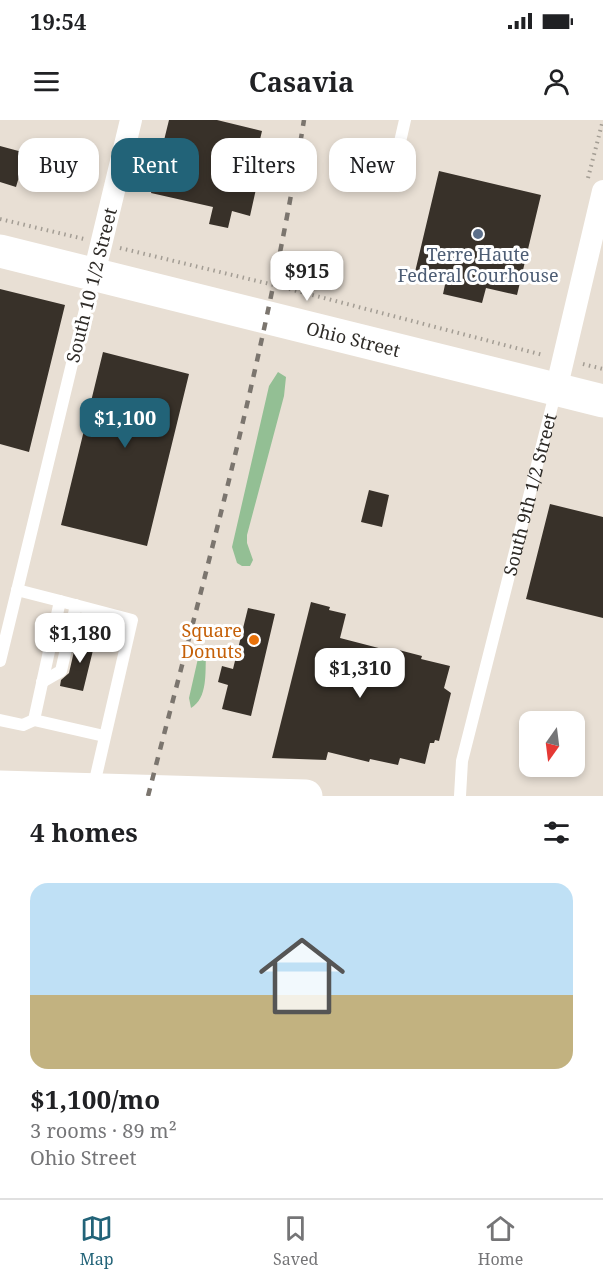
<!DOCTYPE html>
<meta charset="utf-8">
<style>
body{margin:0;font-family:"Noto Serif",serif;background:#f6f6f6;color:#202124;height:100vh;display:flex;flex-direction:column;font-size:22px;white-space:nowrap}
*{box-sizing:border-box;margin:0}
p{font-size:20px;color:#757577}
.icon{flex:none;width:33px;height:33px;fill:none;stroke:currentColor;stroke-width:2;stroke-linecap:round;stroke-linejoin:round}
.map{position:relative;height:676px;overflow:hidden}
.sheet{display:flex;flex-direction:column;background:#fff;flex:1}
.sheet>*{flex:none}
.top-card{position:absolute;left:18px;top:18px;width:567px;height:54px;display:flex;gap:12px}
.needle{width:39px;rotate:194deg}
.tools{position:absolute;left:519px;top:591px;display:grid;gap:12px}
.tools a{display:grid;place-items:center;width:66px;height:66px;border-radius:12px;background:#fff;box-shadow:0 3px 9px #0003;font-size:30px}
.price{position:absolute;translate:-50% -51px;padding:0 14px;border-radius:12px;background:#fff;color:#222;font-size:20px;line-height:39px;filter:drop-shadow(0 2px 3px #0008)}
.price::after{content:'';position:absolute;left:50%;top:36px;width:18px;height:14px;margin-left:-9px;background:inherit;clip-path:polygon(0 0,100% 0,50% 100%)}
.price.on{background:#226378;color:#fff}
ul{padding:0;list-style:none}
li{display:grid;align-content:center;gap:12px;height:318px;padding:0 30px}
li span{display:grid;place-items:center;height:186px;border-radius:18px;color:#555}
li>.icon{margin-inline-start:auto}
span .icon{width:108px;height:108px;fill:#fffc;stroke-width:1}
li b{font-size:26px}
h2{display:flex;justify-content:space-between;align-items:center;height:72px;padding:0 30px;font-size:26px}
.tag{padding:0 21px;border-radius:18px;background:#fff;box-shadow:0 3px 9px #0003;font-size:21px;line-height:54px}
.tag.on{background:#226378;color:#fff}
.status{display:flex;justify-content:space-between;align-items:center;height:42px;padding:0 30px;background:#fff;direction:ltr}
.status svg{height:16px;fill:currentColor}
header{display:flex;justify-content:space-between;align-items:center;height:78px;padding:0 30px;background:#fff;font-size:27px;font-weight:700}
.dock{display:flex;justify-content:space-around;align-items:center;height:84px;border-top:2px solid #e0e0e0;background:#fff;font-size:16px;color:#757577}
.dock a{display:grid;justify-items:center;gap:3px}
.dock .on{color:#226378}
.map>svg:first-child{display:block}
</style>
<div class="status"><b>19:54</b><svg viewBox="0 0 49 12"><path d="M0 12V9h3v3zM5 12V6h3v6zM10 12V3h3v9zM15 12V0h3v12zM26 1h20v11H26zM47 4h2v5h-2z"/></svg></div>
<header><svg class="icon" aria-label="menu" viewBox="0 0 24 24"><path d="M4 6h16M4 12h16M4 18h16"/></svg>Casavia<svg class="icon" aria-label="person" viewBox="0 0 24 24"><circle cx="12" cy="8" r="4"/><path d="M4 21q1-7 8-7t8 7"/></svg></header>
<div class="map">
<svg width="603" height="676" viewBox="0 0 603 676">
<rect width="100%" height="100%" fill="#e8dfd4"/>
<!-- green -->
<path fill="#93bf94" d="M278 252 286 257 284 276 247 415V423L253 440 250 446H242L237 443 232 427 269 266Z
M203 529 206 535C205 553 208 578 191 588L189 578 199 534Z"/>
<!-- building -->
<path fill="#383129" d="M169 0H217L262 11 253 49 260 51 250 96 232 91 228 108 209 104 213 87 151 73Z
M0 26 26 33 16 67 0 62Z
M439 51 541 75 517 175 486 168 482 183 443 174 446 160 415 152Z
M0 169 65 185 29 332 0 324Z
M103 232 189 254 147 426 61 405Z
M369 370 389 375 382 407 361 402Z
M550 384 603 397V498L526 479Z
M311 482 330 487 329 490 346 494 340 518 394 532 395 529 422 536 421 539 450 546 444 568 451 573 439 621 435 620 434 623H430L425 644 400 638 398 645 370 639 369 642 328 632 326 640 272 638Z
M248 488 275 494 251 596 222 589 228 565 218 562 222 546 233 549Z
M78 514 96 518 83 571 60 566 61 560 69 553Z"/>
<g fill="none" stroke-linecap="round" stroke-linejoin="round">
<!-- path -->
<path stroke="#a39d94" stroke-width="4" stroke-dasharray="1.5 4.5" stroke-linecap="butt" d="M588 58 603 0
M0 99 84 119
M120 128 274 165 543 235
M583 244 603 249"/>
<!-- lane -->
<g stroke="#fff" stroke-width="12">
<path d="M397 35 405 0"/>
<path d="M17 470 60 481"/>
<path d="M0 541 93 157"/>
<path d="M42 562 61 551 76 485"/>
<path d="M0 600 23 605 34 600"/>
<path d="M93 669 132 500 60 481 34 600 104 616"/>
<path id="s1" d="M460 676 462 641 556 270"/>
</g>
<!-- street -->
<path stroke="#fff" stroke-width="22" d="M94 154 131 0
M556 270 603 71"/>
<!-- secondary -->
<path stroke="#fff" stroke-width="33" id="s2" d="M0 131 603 281"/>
<!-- primary -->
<path stroke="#fff" stroke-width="33" d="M0 667 306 676"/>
<!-- rail -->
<path stroke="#7b756e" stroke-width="4.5" stroke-dasharray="8 8" stroke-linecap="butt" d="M148 676C206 452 267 229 304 0"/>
</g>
<!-- markers -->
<circle fill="#5c6f8a" stroke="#fff" stroke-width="2" cx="478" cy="114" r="6"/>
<circle fill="#e8710a" stroke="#fff" stroke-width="2" cx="254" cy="520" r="6"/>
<g text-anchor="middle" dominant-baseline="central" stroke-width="6" stroke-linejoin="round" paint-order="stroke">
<!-- service labels -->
<g font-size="18" fill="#4e5e75" stroke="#fff">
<text x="478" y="134">Terre Haute<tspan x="478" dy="21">Federal Courhouse</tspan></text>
</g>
<!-- street labels -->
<g font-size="18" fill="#2f2c28" stroke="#fff">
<text transform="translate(91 165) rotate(-76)">South 10 1/2 Street</text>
<text stroke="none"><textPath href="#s2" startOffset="364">Ohio Street</textPath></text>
<text stroke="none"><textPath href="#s1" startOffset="310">South 9th 1/2 Street</textPath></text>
</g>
<!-- food labels -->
<g font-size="18" fill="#c56008" stroke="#fff" text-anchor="end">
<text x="242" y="510">Square<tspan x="242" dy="21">Donuts</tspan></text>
</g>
</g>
</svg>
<div class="tools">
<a><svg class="needle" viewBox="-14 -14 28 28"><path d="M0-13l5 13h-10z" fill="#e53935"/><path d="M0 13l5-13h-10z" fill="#757577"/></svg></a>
</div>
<b class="price" style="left:307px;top:182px">$915</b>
<b class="price on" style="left:125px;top:329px">$1,100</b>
<b class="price" style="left:80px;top:544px">$1,180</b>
<b class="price" style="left:360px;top:579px">$1,310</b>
<div class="top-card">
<a class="tag">Buy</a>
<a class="tag on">Rent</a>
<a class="tag">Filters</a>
<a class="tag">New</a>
</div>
</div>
<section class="sheet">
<h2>4 homes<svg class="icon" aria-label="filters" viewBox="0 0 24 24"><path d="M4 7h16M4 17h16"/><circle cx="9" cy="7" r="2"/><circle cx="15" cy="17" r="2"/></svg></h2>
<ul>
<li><span style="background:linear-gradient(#bfe0f5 60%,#c2b280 0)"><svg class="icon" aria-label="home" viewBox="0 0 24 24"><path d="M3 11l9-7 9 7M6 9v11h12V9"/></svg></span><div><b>$1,100/mo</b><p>3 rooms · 89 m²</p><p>Ohio Street</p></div></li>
</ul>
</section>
<nav class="dock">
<a class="on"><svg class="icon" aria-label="map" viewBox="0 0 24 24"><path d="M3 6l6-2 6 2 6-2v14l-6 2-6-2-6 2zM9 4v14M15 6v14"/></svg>Map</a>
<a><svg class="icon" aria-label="saved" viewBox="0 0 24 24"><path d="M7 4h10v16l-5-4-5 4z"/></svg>Saved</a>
<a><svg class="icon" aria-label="home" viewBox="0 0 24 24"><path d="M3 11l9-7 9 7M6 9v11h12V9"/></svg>Home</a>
</nav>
